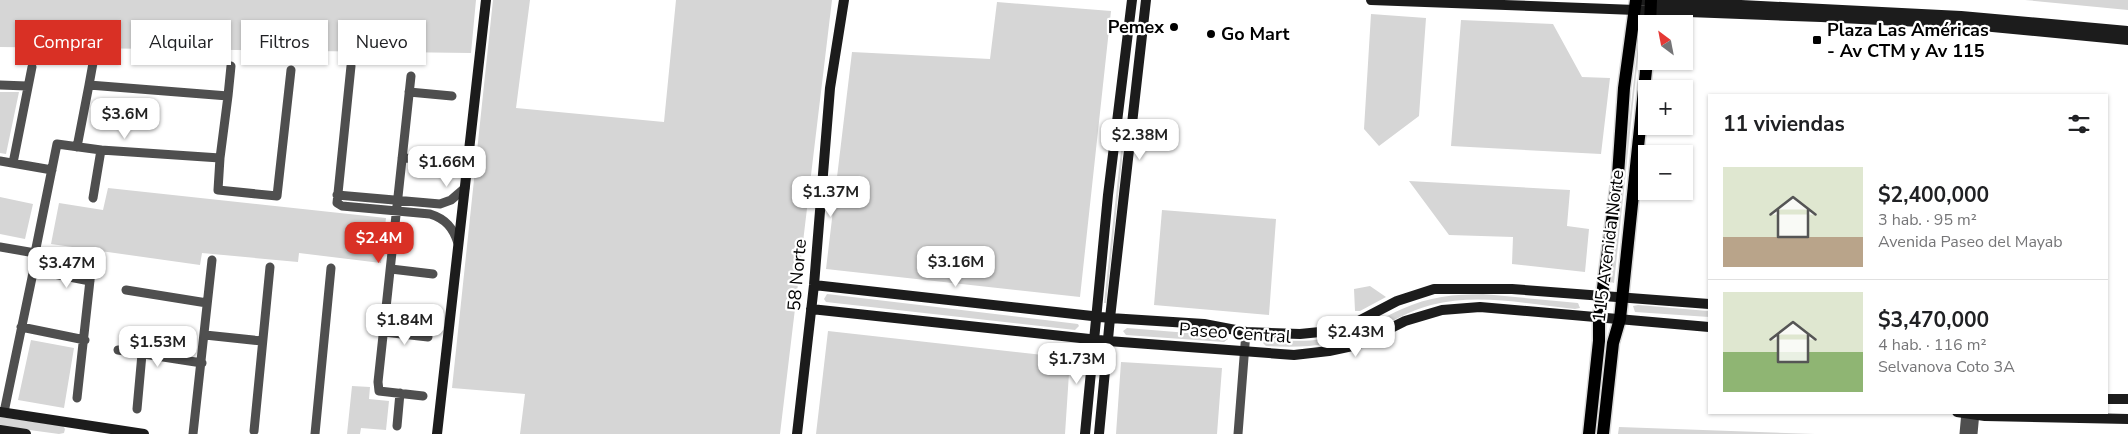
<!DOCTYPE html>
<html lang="es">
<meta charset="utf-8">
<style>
body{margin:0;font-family:"Nunito Sans",sans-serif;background:#f6f6f6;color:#202124;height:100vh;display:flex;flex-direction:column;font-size:19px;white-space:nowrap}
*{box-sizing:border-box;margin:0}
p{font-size:16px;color:#757577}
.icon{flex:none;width:28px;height:28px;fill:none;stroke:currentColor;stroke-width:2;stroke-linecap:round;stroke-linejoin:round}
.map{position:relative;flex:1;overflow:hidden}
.details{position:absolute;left:1708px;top:94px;width:400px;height:320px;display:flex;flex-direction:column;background:#fff;border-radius:0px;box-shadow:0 1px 4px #0004}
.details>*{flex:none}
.top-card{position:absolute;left:15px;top:20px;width:475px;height:45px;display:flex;gap:10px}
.needle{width:32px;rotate:328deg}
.buttons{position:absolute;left:1638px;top:15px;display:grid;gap:10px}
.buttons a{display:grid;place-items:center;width:55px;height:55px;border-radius:0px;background:#fff;box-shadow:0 1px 4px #0004;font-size:25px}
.price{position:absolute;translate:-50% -42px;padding:0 11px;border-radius:10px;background:#fff;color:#222;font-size:16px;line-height:32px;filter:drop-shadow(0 1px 2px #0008)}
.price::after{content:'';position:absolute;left:50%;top:30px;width:15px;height:11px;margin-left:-8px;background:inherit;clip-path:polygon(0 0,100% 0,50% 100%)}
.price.selected{background:#d93025;color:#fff}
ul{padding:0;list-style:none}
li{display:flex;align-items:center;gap:15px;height:125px;padding:0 15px}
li+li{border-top:1px solid #e0e0e0}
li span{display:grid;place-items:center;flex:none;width:140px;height:100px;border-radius:0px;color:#555}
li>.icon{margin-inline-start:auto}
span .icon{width:60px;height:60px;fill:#fffc;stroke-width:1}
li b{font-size:21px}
h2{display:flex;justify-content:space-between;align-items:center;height:60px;padding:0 15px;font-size:21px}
.pill{padding:0 18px;border-radius:0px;background:#fff;box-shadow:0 1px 4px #0004;font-size:18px;line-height:45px}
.pill.selected{background:#d93025;color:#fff}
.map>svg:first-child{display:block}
</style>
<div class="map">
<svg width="2128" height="434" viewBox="0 0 2128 434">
<rect width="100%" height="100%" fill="#fff"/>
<!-- green -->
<path fill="#d6d6d6" d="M0 0H476L471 53 0 47Z
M493 0H530L516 108 664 122 676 0H832L780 434H520L525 394 452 388Z
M2025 0H2128V10Z
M997 2 1111 11 1080 297 826 269 852 52 990 59Z
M1371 14 1426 18 1419 116 1379 146 1364 129Z
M1641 18 1642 19 1614 283 1611 282Z
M1461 20 1553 24 1582 77 1610 78 1601 154 1451 146Z
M0 92H19L6 154 0 153Z
M1122 142H1124L1106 303H1104Z
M1409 181 1570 190 1567 226 1589 229 1585 272 1512 264 1513 237 1449 235Z
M108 188 386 218 381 263 299 253 298 262 202 253 200 265 51 244 59 203 103 210Z
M0 197 33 204 25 239 0 234Z
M1162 210 1276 219 1269 315 1154 305Z
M1370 286 1386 297 1360 311H1355L1354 289Z
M827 294 1078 324 1079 326 1075 330 826 302 824 299Z
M1483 294 1578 303 1580 308 1575 309C1528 304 1478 293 1431 305 1409 311 1391 322 1371 331 1337 346 1302 348 1266 346L1263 343 1267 339C1295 342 1322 342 1350 333 1368 327 1384 317 1402 309 1428 297 1455 294 1483 294Z
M1638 305 1708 311 1709 317 1635 312 1633 306Z
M1127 328 1225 336 1228 339 1224 342 1126 335 1123 331Z
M828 331 1070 358 1065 434H816Z
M31 340 74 348 64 408 18 400Z
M1121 362 1222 368 1217 434H1116Z
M352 386 370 387 369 399 389 401 386 430 361 428 360 434H347Z
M0 417 63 426 65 429 64 433 59 434 0 426Z
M1619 427 1815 434H1618Z"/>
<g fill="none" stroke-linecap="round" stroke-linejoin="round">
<defs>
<path id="primary" d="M1650 24 1651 0
M1589 434 1599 341V318L1618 175 1624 88 1636 0
M1603 434 1613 343 1620 319 1647 61"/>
</defs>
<!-- primary casing -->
<use href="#primary" stroke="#dbdbdb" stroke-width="15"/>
<!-- street -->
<path stroke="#4f4f4f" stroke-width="9" d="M351 66 337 203 342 206 430 214C446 219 453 228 458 243
M411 76 378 382 379 391 423 396
M0 85 27 86
M89 85 93 63
M409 92 452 96
M228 96 231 66
M77 147 89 85 228 96 220 158 218 190 277 196 291 70
M402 158 444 159
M0 161 52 170
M13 163 32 67
M337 195 440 204 451 200 465 188
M93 198 101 150
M0 247 35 253
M391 269 433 274
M49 273 90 281
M126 290 207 303
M21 327 85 340
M384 332 428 337
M205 335 262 341
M118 350 202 363
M77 398 92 262
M137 409 142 354
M4 412 34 268 35 253 57 144 101 150 220 158
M397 426 400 393
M254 431 270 267
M193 434 212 260
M315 434 331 268
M1238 434 1246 332
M1964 434 1966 412
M1973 434 1975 412"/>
<!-- secondary -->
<path stroke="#1c1c1c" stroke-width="10" d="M1371 0 1821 17 1961 24 2128 40
M1641 0 1961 16 2128 31
M814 285 1110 318 1204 324 1246 332 1300 334 1330 331 1351 325 1397 301 1434 289H1512L1709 304
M811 309 1108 341 1294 355 1329 351 1357 345 1405 321 1442 310 1480 307 1709 327
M2106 399H2128
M0 412 144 434
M1957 412 1985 416 2128 419
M0 430 26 434
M437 434 486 0
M797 434 814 285 830 88 844 0
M1085 434 1108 195 1132 0
M1099 434 1110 318 1146 0"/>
<!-- primary -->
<use href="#primary" stroke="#000" stroke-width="12"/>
</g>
<!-- markers -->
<g fill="#000" stroke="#fff" stroke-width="2">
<circle cx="1174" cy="27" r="5"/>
<circle cx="1211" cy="34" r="5"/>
<rect x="1812" y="35" width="10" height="10" rx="2.5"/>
</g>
<g text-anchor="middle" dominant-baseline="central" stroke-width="4.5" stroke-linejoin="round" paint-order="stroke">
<!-- poi labels -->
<g font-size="18" font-weight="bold" fill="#000" stroke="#fff" text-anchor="start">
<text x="1164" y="27" text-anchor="end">Pemex</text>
<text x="1827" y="30">Plaza Las Américas<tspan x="1827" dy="21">- Av CTM y Av 115</tspan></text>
<text x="1221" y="34">Go Mart</text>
</g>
<!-- street labels -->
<g font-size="18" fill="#000" stroke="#fff">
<text transform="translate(1608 246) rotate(-83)">115 Avenida Norte</text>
<text transform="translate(797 275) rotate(-85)">58 Norte</text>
<text transform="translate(1235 333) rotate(4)">Paseo Central</text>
</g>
</g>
</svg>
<div class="buttons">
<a><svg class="needle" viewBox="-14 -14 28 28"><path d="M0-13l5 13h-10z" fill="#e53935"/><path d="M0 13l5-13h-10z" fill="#757577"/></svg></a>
<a>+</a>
<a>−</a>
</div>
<b class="price" style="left:125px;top:140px">$3.6M</b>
<b class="price" style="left:1140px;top:161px">$2.38M</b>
<b class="price" style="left:447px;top:188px">$1.66M</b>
<b class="price" style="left:831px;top:218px">$1.37M</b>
<b class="price selected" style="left:379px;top:264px">$2.4M</b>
<b class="price" style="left:956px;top:288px">$3.16M</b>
<b class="price" style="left:67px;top:289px">$3.47M</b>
<b class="price" style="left:405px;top:346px">$1.84M</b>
<b class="price" style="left:1356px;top:358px">$2.43M</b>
<b class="price" style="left:158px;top:368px">$1.53M</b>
<b class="price" style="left:1077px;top:385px">$1.73M</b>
<div class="top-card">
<a class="pill selected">Comprar</a>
<a class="pill">Alquilar</a>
<a class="pill">Filtros</a>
<a class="pill">Nuevo</a>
</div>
<section class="details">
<h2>11 viviendas<svg class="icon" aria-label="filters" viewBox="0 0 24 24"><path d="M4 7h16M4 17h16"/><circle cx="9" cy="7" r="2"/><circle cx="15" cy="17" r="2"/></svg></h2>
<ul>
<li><span style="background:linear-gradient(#dfe7d0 70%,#b9a48a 0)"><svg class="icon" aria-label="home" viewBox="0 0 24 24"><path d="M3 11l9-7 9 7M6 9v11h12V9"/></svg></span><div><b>$2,400,000</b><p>3 hab. · 95 m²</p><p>Avenida Paseo del Mayab</p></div></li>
<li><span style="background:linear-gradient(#dfe7d0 60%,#8fb573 0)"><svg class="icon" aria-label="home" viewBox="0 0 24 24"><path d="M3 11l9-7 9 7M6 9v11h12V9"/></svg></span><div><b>$3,470,000</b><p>4 hab. · 116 m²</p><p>Selvanova Coto 3A</p></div></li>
</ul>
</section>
</div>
